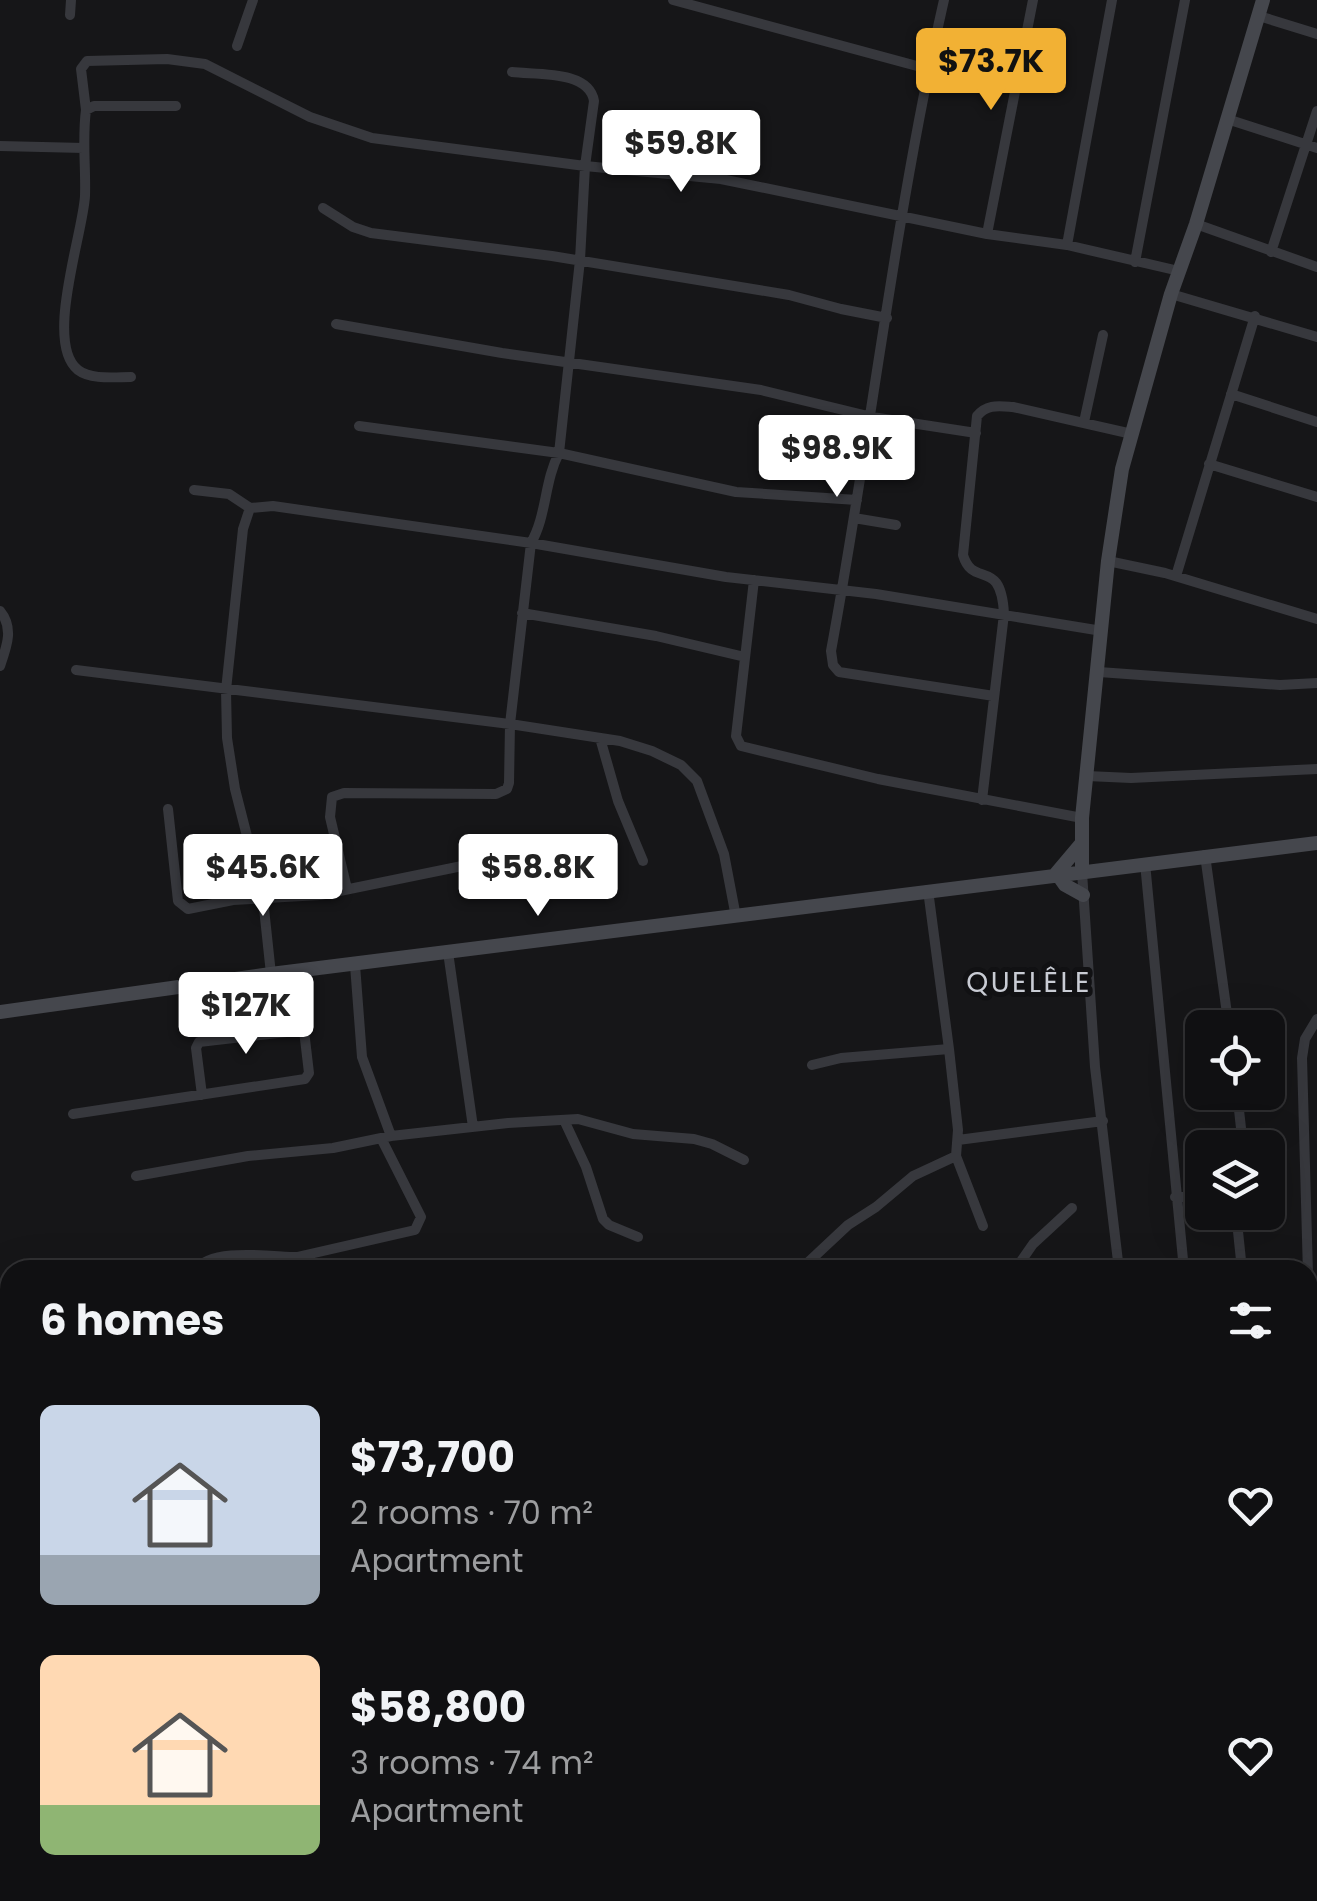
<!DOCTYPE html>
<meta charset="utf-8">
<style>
body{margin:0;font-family:Poppins,sans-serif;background:#1e1e20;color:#f1f3f6;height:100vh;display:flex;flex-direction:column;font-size:38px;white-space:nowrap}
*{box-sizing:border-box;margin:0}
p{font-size:32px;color:#9c9d9f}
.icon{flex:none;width:55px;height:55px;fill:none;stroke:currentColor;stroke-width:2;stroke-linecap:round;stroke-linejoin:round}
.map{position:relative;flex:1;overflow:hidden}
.drawer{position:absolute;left:0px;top:1260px;width:1318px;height:642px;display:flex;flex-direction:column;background:#101012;border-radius:30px 30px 0 0;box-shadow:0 10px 40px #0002,0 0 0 2px #303032}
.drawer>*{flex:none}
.buttons{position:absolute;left:1185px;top:1010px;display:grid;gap:20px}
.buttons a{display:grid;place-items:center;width:100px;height:100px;border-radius:15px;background:#101012;box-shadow:0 10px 40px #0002,0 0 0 2px #303032;font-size:50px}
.price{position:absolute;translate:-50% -85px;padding:0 22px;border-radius:10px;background:#fff;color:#222;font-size:32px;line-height:65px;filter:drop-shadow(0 2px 5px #0008)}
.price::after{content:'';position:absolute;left:50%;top:60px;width:30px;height:22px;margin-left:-15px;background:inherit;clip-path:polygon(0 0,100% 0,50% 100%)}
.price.active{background:#f2b134;color:#111}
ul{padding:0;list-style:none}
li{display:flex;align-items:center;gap:30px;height:250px;padding:0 40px}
li span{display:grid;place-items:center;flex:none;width:280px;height:200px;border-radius:15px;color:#555}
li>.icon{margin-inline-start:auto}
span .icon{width:120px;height:120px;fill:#fffc;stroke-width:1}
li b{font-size:42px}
h2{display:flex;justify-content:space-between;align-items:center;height:120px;padding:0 40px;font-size:42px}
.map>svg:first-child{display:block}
</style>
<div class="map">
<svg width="1317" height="1901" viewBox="0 0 1317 1901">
<rect width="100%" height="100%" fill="#161618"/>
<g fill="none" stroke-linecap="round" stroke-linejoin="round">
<!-- stream -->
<path stroke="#2c353c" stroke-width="2.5" d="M0 1350H10
M207 1892 208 1901"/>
<!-- street -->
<path stroke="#37383d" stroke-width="10" d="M673 0 928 69
M944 0C895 215 871 434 831 651L833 665 839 672 994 696
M70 15 71 0
M1259 16 1317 34
M237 46 253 0
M86 110 81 69 87 61 167 59 205 64 310 117 372 138 585 166 721 179 987 234 1067 245 1179 271
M1227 119 1317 148
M0 146 84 148
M323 208 353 227 371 233 552 256 789 295 841 309 887 318
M1196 224 1317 267
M987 234 1033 0
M1067 245 1112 0
M1271 252 1317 111
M1135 262 1185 0
M1171 294 1317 337
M336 324 502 353 761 390 872 417 976 433
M131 377C115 377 91 380 78 370 44 343 83 234 85 196 86 167 82 139 86 110L94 106H176
M1231 394 1317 422
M1084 422 1103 335
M359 426 559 453 736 492 857 500
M1209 464 1317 497
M194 490 229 494 250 508
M250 508 273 506 531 543 726 577 876 594 1102 631
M250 508 243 529 226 690 227 738 235 789 263 899 271 974
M854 518 896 525
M1108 561 1165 573 1317 619
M1176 576 1255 316
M754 580 736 736 741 746 878 779 1082 818
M0 611C14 628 7 646 0 666
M522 613 656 636 745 657
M76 670 510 724 620 741 652 751 681 765 697 781 724 854 736 917
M1099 672 1280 685 1317 683
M600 738 618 801 643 861
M1087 776 1131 778 1317 769
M982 800 1004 614C1001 556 973 589 963 555L977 416C987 404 998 406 1013 407L1132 434
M168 809 178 901 188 909 233 900 320 895 467 865
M1205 855 1229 1028
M1145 863 1184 1270
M1082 872 1095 1067 1119 1270
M347 889 330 817 332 797 344 793 496 794 507 789 509 783 510 724 531 543C547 515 544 482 559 453L580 260 585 166 594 101C589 70 537 75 512 72
M448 952 473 1127
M355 965 362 1057 391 1136
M1317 1019 1305 1039 1302 1058 1309 1310 1317 1342
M812 1065 841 1058 949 1049
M1237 1092 1241 1128 1238 1148
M202 1095 196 1048 199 1042 304 1030
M73 1114 305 1079 309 1073 297 971
M564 1120 586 1167 603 1219 609 1225 638 1237
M958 1140 1103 1121
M956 1156 983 1226
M136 1176 248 1156 333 1148 391 1136 508 1123 578 1119 633 1134 694 1139 712 1144 744 1160
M1175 1197H1202
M1236 1212 1242 1270
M196 1270C211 1247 273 1257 297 1257
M300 1270 297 1257 415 1230 421 1217 381 1138
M800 1270 848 1225 876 1207 913 1176 956 1156 958 1130 949 1049 928 890
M1015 1270 1033 1244 1072 1208
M1308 1537 1317 1536
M1308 1793 1317 1792
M874 1901 875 1892
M1199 1901 1293 1893"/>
<!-- secondary -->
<path stroke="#45474d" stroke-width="14" d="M1082 872V818L1108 561 1122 469 1171 294 1196 224 1263 0
M1058 875 1065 885 1083 895
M1054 876 1081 844
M0 1012 271 974 1317 843"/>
</g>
<g text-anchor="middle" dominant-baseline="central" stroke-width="10" stroke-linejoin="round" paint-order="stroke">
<!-- neighbourhood labels -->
<g font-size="28" letter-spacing="2.5" fill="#c9ccd4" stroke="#111113">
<text x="1029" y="982">QUELÊLE</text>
</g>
</g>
</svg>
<div class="buttons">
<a><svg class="icon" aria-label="locate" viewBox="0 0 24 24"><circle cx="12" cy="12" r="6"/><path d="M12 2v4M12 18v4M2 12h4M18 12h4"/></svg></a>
<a><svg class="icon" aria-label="layers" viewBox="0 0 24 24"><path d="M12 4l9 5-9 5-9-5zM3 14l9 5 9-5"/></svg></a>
</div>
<b class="price active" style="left:991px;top:113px">$73.7K</b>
<b class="price" style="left:681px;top:195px">$59.8K</b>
<b class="price" style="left:837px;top:500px">$98.9K</b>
<b class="price" style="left:263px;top:919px">$45.6K</b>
<b class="price" style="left:538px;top:919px">$58.8K</b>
<b class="price" style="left:246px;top:1057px">$127K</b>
<section class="drawer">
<h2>6 homes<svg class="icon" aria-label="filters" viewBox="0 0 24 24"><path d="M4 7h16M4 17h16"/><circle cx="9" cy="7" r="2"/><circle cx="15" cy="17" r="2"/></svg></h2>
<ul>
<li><span style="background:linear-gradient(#c9d6e8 75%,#9aa5b1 0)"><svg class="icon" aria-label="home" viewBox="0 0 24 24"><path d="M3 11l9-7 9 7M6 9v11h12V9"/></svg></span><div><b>$73,700</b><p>2 rooms · 70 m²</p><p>Apartment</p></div><svg class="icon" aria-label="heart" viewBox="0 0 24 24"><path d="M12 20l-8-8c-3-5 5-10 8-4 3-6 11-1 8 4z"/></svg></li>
<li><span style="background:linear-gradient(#ffd9b3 75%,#8fb573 0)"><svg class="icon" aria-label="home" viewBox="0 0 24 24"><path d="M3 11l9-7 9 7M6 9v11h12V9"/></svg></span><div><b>$58,800</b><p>3 rooms · 74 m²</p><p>Apartment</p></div><svg class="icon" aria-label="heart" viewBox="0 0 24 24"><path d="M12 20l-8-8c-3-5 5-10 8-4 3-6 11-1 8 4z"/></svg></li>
</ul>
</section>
</div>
